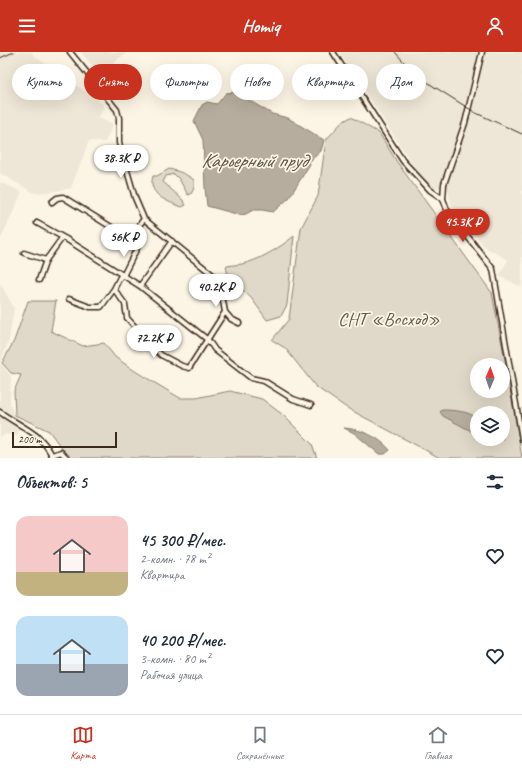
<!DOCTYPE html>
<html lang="ru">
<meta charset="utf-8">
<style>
body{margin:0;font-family:Caveat,sans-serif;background:#f6f6f7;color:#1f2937;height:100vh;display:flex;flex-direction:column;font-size:15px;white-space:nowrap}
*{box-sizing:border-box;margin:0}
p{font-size:13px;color:#747a83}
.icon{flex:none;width:22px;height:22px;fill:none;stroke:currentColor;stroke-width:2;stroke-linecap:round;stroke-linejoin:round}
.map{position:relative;height:406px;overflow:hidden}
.drawer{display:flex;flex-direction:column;background:#fff;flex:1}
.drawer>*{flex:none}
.hud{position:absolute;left:12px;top:12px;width:498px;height:36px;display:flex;gap:8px}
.needle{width:26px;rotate:2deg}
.controls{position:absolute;left:470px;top:306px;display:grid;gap:8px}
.controls a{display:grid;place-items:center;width:40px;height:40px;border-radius:50%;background:#fff;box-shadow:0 4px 16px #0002;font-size:20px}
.scale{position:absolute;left:12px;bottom:10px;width:105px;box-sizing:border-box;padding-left:4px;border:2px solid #3b2a1e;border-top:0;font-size:11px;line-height:14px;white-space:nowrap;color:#3b2a1e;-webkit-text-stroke:3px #fcf5e5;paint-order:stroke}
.price{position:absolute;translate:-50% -34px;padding:0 9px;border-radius:14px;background:#fff;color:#222;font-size:13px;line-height:26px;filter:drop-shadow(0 1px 2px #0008)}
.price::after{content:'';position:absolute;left:50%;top:24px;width:12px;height:9px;margin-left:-6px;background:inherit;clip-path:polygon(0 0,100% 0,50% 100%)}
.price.active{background:#c8321e;color:#fff}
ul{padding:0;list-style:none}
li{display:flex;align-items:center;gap:12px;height:100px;padding:0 16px}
li span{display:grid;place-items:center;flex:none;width:112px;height:80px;border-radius:12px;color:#555}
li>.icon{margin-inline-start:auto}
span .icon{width:48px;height:48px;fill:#fffc;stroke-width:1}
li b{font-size:17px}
h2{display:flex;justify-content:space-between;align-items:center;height:48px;padding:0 16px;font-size:17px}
.chip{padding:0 14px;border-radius:18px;background:#fff;box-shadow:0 4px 16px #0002;font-size:14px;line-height:36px}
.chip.active{background:#c8321e;color:#fff}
header{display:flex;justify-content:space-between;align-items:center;height:52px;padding:0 16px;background:#c8321e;color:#fff;font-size:18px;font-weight:700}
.dock{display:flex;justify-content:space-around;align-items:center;height:56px;border-top:1px solid #e0e1e3;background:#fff;font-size:11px;color:#747a83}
.dock a{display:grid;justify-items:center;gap:2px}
.dock .active{color:#c8321e}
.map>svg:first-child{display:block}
</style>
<header><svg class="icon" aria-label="menu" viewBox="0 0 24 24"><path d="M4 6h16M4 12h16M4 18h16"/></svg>Homiq<svg class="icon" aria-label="person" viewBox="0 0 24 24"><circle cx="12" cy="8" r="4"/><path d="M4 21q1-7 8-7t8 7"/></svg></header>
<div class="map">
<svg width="522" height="406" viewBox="0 0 522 406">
<rect width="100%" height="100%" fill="#fcf5e5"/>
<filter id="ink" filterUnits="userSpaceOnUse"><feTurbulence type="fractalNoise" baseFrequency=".025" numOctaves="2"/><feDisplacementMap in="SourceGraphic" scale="8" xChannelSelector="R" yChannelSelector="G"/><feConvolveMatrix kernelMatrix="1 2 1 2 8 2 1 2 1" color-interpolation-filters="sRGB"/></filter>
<g filter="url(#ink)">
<!-- built -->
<path fill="#eee6d6" d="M0 0H32L33 3 104 53 99 66 113 72 105 90 89 89 71 136 50 140 34 141 0 121Z
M81 0H128L98 21Z
M339 0H522V235L499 224 508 208 485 195 451 152 447 135 433 136 415 116Z
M0 130 22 140 0 189Z
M0 231 14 256 9 288 0 311 11 324 10 352 14 362 23 370 17 384 6 382 0 385Z"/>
<!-- green -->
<path fill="#e0d8c8" stroke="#8e8173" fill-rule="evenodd" d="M351 65 379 81 397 110 492 241 506 313 522 406H440L347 356 316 335 285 296 272 288 289 267 301 176 318 144 326 88 342 70ZM477 313H503V339H477ZM477 361H503V387H477Z
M169 117C179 119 186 122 194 128V136L191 142 188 143 179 127 174 122 166 124 163 130 182 147 186 153 182 155C168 150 147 143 153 124H157Z
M294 184 287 253 281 264 267 268 252 247 228 224 226 214C231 213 237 213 242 212 258 209 281 195 294 184Z
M28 249H56L51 279 83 294 104 291 115 305 135 319 180 346H196L230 339 262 347 283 363 312 392 317 406H69L49 379 15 363 14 339 21 323 11 321 2 311 14 289Z"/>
<!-- water -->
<path fill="#b7ad9e" stroke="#85796b" d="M235 40 272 62 288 66 324 88 321 99 309 110 310 112 289 146 273 160 262 158H253L246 162 240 163 207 154 205 136 203 88 194 69 202 53 207 50 217 52 226 41Z
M442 358C453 358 468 359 477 366V380H473L443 364 440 360Z
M344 376C361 377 379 385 390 398L385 402H379L354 381Z"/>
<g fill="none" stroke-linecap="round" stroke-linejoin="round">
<defs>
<path id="minor" d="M70 0 117 58 119 66V91L135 146 144 167 213 223 221 238 225 260 231 267 239 271
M333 0 403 109 430 138 443 147
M482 0 465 71 444 132 443 147 447 158 493 217 522 387
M52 150 57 146 63 145 129 186 138 194 123 224 120 225 114 237 101 255H90L69 247
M37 171 66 187 140 234 208 288 215 298 251 326 264 329 293 347 311 353
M129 186 144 167
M24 201 46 208
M39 228 46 208 62 186
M140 234 172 189
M114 237 125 252 127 266 161 303 182 314 189 316 225 260
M0 360C20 375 43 381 53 406
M52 403 61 400 67 406"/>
</defs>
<!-- minor casing -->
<use href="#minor" stroke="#3b2a1e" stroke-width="7"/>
<!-- minor -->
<use href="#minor" stroke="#fcf5e5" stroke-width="4"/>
<!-- rail -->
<path stroke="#3b2a1e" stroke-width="1" d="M395 0 411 18 433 34 476 61 522 82
M0 6 14 0"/>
</g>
</g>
<g text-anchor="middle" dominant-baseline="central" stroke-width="3.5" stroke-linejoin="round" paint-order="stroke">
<!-- park labels -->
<g font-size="19" fill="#645648" stroke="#fcf5e5">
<text x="389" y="267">СНТ «Восход»</text>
</g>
<!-- water labels -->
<g font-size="20" font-style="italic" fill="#605144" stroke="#fcf5e5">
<text x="254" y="108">Карьерный пруд</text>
</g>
</g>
</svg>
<div class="controls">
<a><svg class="needle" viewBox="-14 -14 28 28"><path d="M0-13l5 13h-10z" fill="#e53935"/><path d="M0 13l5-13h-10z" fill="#747a83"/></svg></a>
<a><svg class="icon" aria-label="layers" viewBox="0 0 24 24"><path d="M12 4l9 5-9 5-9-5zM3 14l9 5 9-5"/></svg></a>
</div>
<div class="scale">200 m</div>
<b class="price" style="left:121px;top:127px">38.3K ₽</b>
<b class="price active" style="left:463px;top:191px">45.3K ₽</b>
<b class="price" style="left:124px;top:206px">56K ₽</b>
<b class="price" style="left:216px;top:256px">40.2K ₽</b>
<b class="price" style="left:154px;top:307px">72.2K ₽</b>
<div class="hud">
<a class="chip">Купить</a>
<a class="chip active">Снять</a>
<a class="chip">Фильтры</a>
<a class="chip">Новое</a>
<a class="chip">Квартира</a>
<a class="chip">Дом</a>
</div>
</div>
<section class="drawer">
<h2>Объектов: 5<svg class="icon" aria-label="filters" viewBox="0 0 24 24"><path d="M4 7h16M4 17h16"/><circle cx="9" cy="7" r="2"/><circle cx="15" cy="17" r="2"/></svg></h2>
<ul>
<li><span style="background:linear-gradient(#f6c9c9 70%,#c2b280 0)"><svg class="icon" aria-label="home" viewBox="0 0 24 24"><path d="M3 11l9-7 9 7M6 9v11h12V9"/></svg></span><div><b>45 300 ₽/мес.</b><p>2-комн. · 78 m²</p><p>Квартира</p></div><svg class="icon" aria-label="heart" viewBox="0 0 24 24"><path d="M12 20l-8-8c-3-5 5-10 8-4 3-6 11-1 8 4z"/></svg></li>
<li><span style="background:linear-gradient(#bfe0f5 60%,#9aa5b1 0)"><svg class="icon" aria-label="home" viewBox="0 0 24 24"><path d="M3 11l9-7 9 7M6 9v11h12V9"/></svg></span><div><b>40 200 ₽/мес.</b><p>3-комн. · 80 m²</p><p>Рабочая улица</p></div><svg class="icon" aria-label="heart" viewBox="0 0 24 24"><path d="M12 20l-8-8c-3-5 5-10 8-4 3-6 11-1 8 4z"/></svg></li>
</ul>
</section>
<nav class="dock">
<a class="active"><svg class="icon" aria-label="map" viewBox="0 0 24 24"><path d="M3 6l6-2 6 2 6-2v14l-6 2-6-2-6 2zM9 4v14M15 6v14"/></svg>Карта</a>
<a><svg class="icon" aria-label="saved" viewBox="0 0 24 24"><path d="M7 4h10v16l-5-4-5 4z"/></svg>Сохранённые</a>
<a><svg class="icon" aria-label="home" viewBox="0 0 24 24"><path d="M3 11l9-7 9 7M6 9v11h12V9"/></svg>Главная</a>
</nav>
